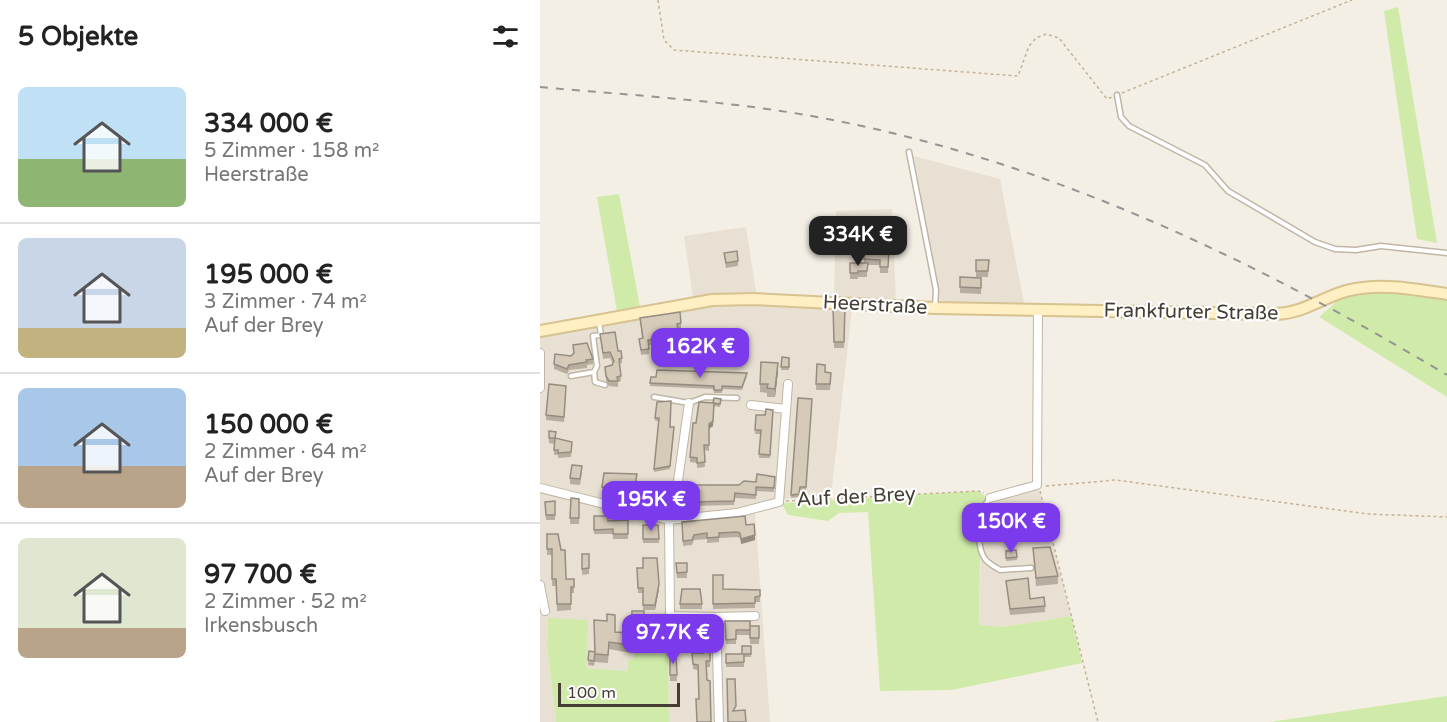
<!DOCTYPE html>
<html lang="de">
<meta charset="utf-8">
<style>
body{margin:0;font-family:"Varela Round",sans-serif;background:#f2f2f2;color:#222;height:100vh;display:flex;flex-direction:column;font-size:22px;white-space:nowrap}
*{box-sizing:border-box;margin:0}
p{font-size:20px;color:#767676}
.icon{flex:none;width:33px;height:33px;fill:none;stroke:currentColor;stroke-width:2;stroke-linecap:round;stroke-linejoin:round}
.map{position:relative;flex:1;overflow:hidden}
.drawer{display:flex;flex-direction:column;background:#fff;width:540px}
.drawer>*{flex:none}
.scale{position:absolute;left:18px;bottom:15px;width:122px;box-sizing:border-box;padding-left:6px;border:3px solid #463e34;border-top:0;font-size:16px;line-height:21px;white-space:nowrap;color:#463e34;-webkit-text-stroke:4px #fff;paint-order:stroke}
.price{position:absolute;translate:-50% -51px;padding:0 14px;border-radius:12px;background:#7c3aed;color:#fff;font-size:20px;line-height:39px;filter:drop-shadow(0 2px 3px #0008)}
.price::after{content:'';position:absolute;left:50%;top:36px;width:18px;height:14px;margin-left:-9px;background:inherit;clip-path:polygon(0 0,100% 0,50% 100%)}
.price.on{background:#222;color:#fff}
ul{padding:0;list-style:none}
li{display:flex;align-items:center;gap:18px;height:150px;padding:0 18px}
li+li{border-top:2px solid #e0e0e0}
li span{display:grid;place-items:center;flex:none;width:168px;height:120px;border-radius:9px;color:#555}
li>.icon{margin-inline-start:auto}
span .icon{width:72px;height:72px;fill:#fffc;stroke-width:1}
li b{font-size:26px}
h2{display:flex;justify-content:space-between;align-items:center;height:72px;padding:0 18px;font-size:26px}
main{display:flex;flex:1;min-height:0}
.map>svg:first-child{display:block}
</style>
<main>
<section class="drawer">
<h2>5 Objekte<svg class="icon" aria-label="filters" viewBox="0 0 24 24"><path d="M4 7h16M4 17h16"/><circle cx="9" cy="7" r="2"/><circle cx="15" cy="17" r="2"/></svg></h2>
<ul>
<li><span style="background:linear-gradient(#bfe0f5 60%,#8fb573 0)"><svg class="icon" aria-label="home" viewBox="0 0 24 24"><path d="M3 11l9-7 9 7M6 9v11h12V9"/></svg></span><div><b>334 000 €</b><p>5 Zimmer · 158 m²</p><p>Heerstraße</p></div></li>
<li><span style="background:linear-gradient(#c9d6e8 75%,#c2b280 0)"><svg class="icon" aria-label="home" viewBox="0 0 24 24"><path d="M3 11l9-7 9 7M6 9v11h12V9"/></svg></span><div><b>195 000 €</b><p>3 Zimmer · 74 m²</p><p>Auf der Brey</p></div></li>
<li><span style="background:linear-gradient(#a9c7e8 65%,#b9a48a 0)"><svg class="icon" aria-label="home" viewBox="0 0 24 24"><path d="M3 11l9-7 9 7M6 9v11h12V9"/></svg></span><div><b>150 000 €</b><p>2 Zimmer · 64 m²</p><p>Auf der Brey</p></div></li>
<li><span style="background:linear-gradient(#dfe7d0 75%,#b9a48a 0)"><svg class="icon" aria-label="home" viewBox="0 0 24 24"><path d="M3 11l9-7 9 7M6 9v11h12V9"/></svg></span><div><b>97 700 €</b><p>2 Zimmer · 52 m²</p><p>Irkensbusch</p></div></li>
</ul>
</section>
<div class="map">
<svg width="907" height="722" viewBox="0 0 907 722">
<rect width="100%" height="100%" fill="#f4efe4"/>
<!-- residential -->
<path fill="#e8e0d2" d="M374 156 460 179 484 303 400 302Z
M352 209 356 299 294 297 296 211Z
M206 227 216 292 153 298 144 236Z
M192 303 312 309 291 496 245 499 242 505 215 513 230 722H129L128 656 94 660 88 671 45 668 8 618 7 645 16 722H0V337L94 318Z
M496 486 501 495 531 616 463 627 439 625 442 517 450 498Z"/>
<!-- green -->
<path fill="#d0eba9" d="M858 7 897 243 877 239 844 11Z
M79 194 100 307 77 311 57 197Z
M864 290 907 296V397L779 317 802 297Z
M438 491 448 498 443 504 441 516 439 625 463 627 531 616 542 663 412 690 340 691 328 512 299 513 288 521 248 515 243 506 244 503Z
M8 618 48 620 46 668 88 671V660L94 659V653L128 655 129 722H16L7 645Z
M907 696V722H730Z"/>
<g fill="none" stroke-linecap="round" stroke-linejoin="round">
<defs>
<path id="service" d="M577 95 581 117 589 126 665 165 688 191 775 242 795 249 816 250 841 246 907 253
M369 152 396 290 395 308
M54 372 55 382 65 385
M31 376 54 372 57 366 53 336 61 335 59 321
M114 397 149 403 165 397 197 398
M450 498C439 510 435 545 445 559 449 564 455 567 460 570L491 568"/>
<path id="minor" d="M0 353V388
M149 403 134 509 129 520 130 616 176 617 179 722
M211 405 246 409
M0 488 129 520 197 513 239 502 248 384
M450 498 497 485 498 309
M0 585 5 611
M176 617 215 616"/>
<path id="secondary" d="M0 331 172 300 214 299 395 308 736 314C764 313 781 298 806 291 840 282 873 289 907 294"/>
</defs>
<!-- service casing -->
<use href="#service" stroke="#c0b6a6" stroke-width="7"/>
<!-- minor casing -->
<use href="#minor" stroke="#c0b6a6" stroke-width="10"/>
<!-- secondary casing -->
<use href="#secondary" stroke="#d7c290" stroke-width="14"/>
<!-- path -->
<path stroke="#c3b296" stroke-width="1.5" stroke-dasharray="3 3" stroke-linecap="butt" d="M118 0 124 40 134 50 478 76 489 46 496 38 506 34 519 38 567 99 572 97
M582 93 812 0
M506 486 576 480 828 514 907 517
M500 491 558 722
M246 501 438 491 444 493"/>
<!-- service -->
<use href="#service" stroke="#fff" stroke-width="4"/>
<!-- minor -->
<use href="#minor" stroke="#fff" stroke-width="8"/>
<!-- secondary -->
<use href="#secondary" stroke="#ffefc3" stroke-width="10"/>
<!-- rail -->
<path stroke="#959595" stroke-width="2" stroke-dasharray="8 8" stroke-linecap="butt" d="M0 87C98 96 197 101 293 120 512 163 717 261 907 375"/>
</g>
<!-- wall -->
<path fill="#b8ae9f" d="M324 249H349L348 273H340V265H327V277H318V279H310V263H324Z
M184 253 198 261V266L186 268Z
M436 260H449L448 277H436Z
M420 277 441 278V294L420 293Z
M293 305H305L304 348H294Z
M100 318 141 323V329H138L139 336 144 341 142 357 135 356 136 341 109 345V354L101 355 99 339H102Z
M60 334 78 351 82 358V363L79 364 81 381 78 382V387L69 386 66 381 65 367 72 365 73 364 70 358 63 359Z
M33 345 53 359V364L47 365V368L29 370 27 374 14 369V364L33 354Z
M242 357 249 358V370H241Z
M277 364 285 372 291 373 290 390H276Z
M238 372 235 397H227V393L220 392V384Z
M207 376 202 390 182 389V393H174V389L110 386 111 377Z
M26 391 24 422 6 420V415Z
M258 398 272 399 266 490H260L259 497 251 498Z
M181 399 180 407 174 406 173 426 169 429V451L164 450 165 467 157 468V463L150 462V457L156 423 173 403Z
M117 402 130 427 134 430 130 469 114 472 119 421H115Z
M233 410 230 458H219L221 434H215L216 415H225Z
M9 438H16L32 448 31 457 18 458V455H14V444L9 443Z
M42 472 40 485 30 484V478Z
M235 477 234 492 216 491V499L195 498 194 505 150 506V509L140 508V504L151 490 199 485 216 482Z
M97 480 94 497 62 493V487Z
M111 488 130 493 128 507 98 503V497Z
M31 498 39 499V524H30Z
M15 501V520H6L5 502Z
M54 516 68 521 88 520V539H73V534H54Z
M456 521 475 532V538L458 540Z
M103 525H118L119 543H103Z
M206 525 215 540 201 544 200 538 197 537 179 538V542L167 543V539L154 540 152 545 143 546 142 527Z
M7 534 26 579H34V593H31V610L17 611 16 586H12V555H7Z
M493 548 518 576V584L496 586Z
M476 550 477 560 466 561V551Z
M42 554H49V574L42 575Z
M136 563H147V578H137Z
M97 573 119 589 115 610H103V593H98Z
M173 575 183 589 220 590V602H215V608L173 609Z
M466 581 490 599 505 606V612L470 615Z
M140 604H162V609H140Z
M104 619 103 638 96 637 95 651 91 650V653L69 649 68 663 55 662V661L54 666 48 665 49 651 54 652 75 632 90 633 91 629Z
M133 621H144V638H134Z
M185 621H210V635H196V644H186Z
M210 626H219V644H210Z
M160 627 170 637V667H166L159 699 158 670 153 669 152 653H162Z
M211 646V657H204V667H186V654H202Z
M136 654 137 681H130V655Z"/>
<!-- shaded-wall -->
<path fill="#968d82" d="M238 363V372L235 397V389Z
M174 403 173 426 169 429V424Z
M215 535V540L201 544V539Z
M119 584V589L115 610V605Z"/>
<!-- building -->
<path fill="#d6cab9" stroke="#968d82" stroke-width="1.5" d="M324 249H349L348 267H340V260L324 259Z
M197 251 198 261 186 263 184 253Z
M436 260H449L448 271H436Z
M310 263H328L327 271H318V273H310Z
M420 277 441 278V288L420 287Z
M293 305H305L304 342H294Z
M140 312 141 323 137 324 139 335H136L144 336 142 351H135L136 335 108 340 109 349 101 350 99 339 103 338 100 318Z
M75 332 78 351H81L82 358 79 359 81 376 77 377 78 381H69L66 376 65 367 72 365 74 361 70 352 63 353 60 334Z
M47 343 53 359 46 360 47 362 29 365 27 369 14 364 15 354 31 356 34 353 33 345Z
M242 357 249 358V367H241Z
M221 362 238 363 235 389 227 388 228 384H220Z
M277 364 285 365V372L291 373 290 384H276Z
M117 370 207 373 202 387 182 386V390H174V386L110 383 111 377H116Z
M9 384 26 386 24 417 6 415Z
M174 398 181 399 180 404 173 403Z
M258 398 272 399 266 487H260L259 494 251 495Z
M131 401 130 427H134L130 466 114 469 119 418H115L117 402Z
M159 402 174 403 173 421 169 424V445H164L165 462 157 463V458L150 457 153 423H156Z
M226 409 233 410 230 455 219 454 221 430H215L216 415H225Z
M9 431 16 432 15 438 32 442 31 452 18 453V450H14L15 438H9Z
M32 465 42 466 40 479 30 478Z
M64 473 97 474 94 491 62 487Z
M217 474 235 477 234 488 216 487V495L195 493 194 501 150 502V505L140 504 142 489 151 490V485H199L204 481 216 482Z
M112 485 130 487 128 501 98 497 100 486 111 488Z
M31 498 39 499V518H30Z
M15 501V515H6L5 502Z
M54 516H68V521L88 520V534H73V529L54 530Z
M205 516 206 525 214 524 215 535 201 539 200 533 197 532 179 533V537L167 538V533L154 535 152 540 143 541 142 522Z
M473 519 475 532 458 534 456 521Z
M103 525H118L119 539H103Z
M7 534H18L21 550H25L26 579H34V587H31V604H17L16 579H12V549H7Z
M510 547 518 576 496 578 493 548Z
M476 550 477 557 466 558V551Z
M42 554H49V568L42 569Z
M103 558H117L119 584 115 605H103V588H98L97 568H103Z
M136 563H147V572L137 573Z
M173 575H183V589L220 590V596L215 597V603L173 604Z
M488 578 490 599 504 597 505 606 470 609 466 581Z
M142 589H160L162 604H140Z
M92 611H104L103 630 96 629 95 643 91 642V645L69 642 68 655 55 654 54 620 67 621V614L75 615V632L90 633V629H94H91Z
M162 617H168L170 637V661H166L167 680 170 681 171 722H157L156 699H159L158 665 153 664 152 653H163L160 627H163Z
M133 621H144V632H134Z
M185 621H210V630H196V639L186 640Z
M210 626H219V638H210Z
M202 646H211V654H202Z
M49 651 55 652 54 661 48 660Z
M136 654 137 675H130V655Z
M186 654H204V662L186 663Z
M187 679H195L196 706 193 711 205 710 206 722H188Z"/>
<g text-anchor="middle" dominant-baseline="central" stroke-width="4.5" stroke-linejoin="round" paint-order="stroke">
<!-- street labels -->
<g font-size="20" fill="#463e34" stroke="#fff">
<text transform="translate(335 305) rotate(3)">Heerstraße</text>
<text transform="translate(651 312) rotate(1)">Frankfurter Straße</text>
<text transform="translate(316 497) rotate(-3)">Auf der Brey</text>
</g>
</g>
</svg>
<div class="scale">100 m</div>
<b class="price on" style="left:318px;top:267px">334K €</b>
<b class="price" style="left:160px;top:379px">162K €</b>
<b class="price" style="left:111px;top:532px">195K €</b>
<b class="price" style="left:471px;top:554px">150K €</b>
<b class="price" style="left:133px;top:665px">97.7K €</b>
</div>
</main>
